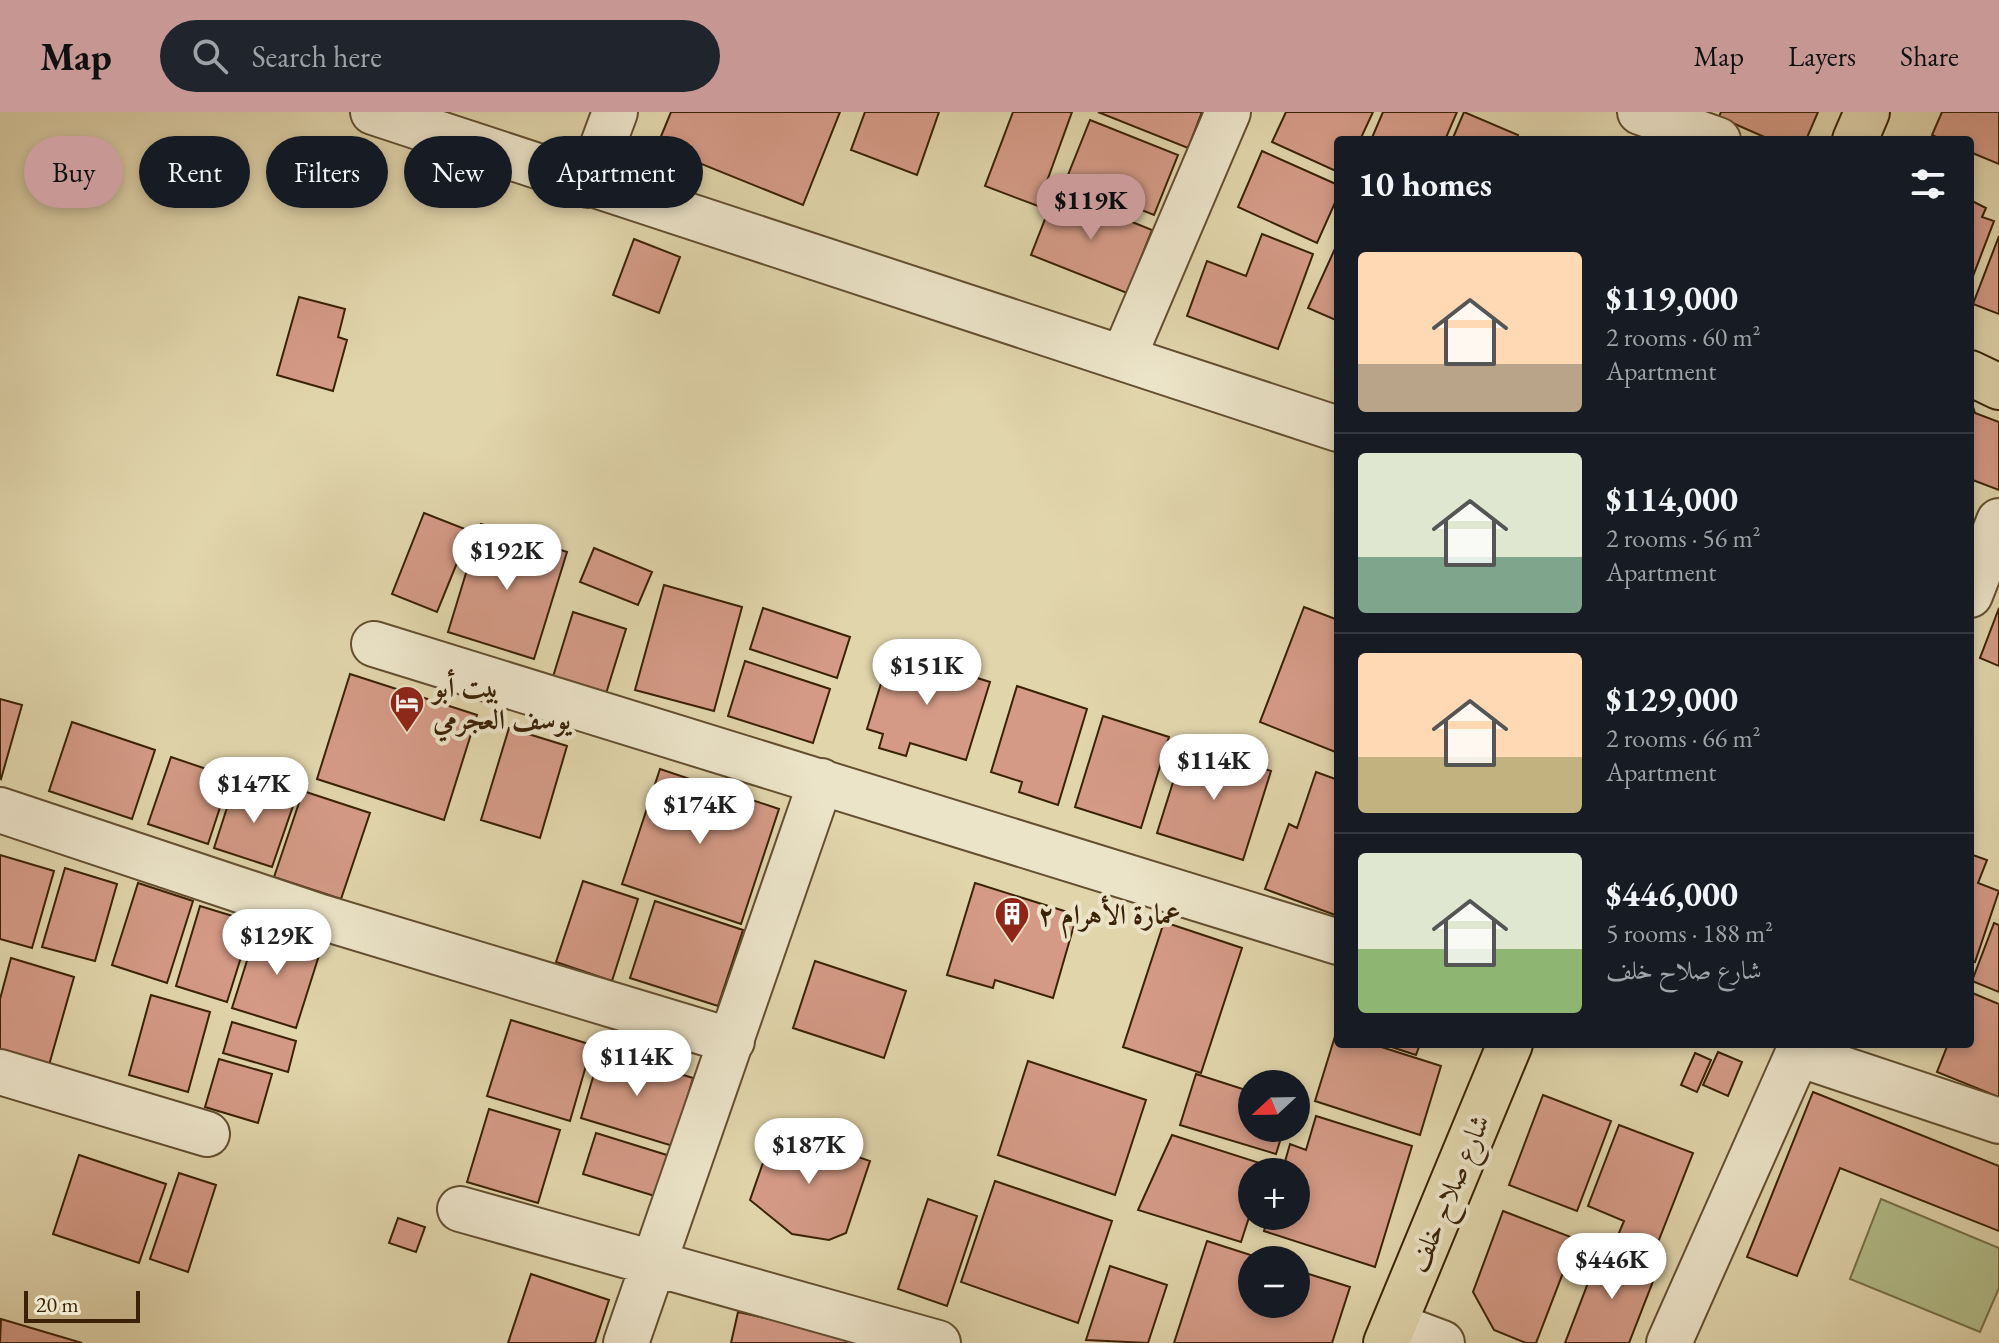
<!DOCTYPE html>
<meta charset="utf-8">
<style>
body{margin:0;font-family:"EB Garamond",Amiri,serif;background:#20242c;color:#f1f3f6;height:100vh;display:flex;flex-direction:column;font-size:30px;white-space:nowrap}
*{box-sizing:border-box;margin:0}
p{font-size:26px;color:#9ea1a6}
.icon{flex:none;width:44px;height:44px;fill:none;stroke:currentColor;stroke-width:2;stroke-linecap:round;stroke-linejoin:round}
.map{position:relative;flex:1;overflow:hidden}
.details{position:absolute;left:1334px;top:24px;width:640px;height:912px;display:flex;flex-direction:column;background:#171b24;border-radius:8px;box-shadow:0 4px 12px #0003}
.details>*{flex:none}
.banner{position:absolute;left:24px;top:24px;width:760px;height:72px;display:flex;gap:16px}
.needle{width:52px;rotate:248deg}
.fabs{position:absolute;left:1238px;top:958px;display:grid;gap:16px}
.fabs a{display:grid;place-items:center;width:72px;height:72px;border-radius:50%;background:#171b24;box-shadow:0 4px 12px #0003;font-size:40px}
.scale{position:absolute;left:24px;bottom:20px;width:116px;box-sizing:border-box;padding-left:8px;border:4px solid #3b2206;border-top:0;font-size:22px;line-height:28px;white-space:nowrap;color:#3b2206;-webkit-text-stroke:6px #ece4c9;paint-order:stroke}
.price{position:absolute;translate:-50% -68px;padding:0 18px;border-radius:28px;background:#fff;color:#222;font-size:26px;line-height:52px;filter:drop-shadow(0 2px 4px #0008)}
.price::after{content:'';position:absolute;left:50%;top:48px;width:24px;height:18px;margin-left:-12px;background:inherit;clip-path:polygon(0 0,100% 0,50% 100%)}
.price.current{background:#c59692;color:#111}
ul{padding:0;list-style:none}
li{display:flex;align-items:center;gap:24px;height:200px;padding:0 24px}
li+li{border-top:2px solid #363941}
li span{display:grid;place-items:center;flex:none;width:224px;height:160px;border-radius:8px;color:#555}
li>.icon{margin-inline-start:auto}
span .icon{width:96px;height:96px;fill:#fffc;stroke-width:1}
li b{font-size:34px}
h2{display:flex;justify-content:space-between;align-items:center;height:96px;padding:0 24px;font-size:34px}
.tag{padding:0 28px;border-radius:36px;background:#171b24;box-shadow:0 4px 12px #0003;font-size:28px;line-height:72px}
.tag.current{background:#c59692;color:#111}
header{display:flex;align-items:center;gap:48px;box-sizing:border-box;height:112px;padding:0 40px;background:#c59692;color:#111}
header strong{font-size:38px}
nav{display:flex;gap:44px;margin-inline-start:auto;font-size:28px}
.search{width:560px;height:72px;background:#20242c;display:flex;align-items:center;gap:20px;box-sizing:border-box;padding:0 28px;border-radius:44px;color:#9ea1a6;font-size:30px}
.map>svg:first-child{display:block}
</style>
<header>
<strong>Map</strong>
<div class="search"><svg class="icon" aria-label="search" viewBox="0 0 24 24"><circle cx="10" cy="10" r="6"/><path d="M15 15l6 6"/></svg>Search here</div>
<nav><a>Map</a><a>Layers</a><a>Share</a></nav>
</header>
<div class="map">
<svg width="1999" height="1231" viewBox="0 0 1999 1231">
<rect width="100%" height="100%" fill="#e1d5ac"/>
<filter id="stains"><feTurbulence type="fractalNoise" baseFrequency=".0025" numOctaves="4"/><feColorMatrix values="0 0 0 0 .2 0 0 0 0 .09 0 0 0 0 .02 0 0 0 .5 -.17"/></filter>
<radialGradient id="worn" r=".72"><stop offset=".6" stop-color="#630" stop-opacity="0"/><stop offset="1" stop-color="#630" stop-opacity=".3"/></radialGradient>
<!-- green -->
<path fill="#b2bd89" stroke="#767048" stroke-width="2" d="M1881 1087 1999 1136V1176L1980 1220 1850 1167Z"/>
<!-- building -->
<path fill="#d49a86" stroke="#3b2206" stroke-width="2" d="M671 0H840L803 93 657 34Z
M865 0H939L917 63 851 38Z
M1013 0H1072L1038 94 985 74Z
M1098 0H1202L1188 36Z
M1286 0H1373L1360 28H1338V60L1272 30Z
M1383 0H1457L1445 28H1371Z
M1464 0 1518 23 1516 28H1452Z
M1721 0H1818L1806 28H1771L1719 5Z
M1942 0H1999V52L1970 40V28H1943L1932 23Z
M1090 8 1178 43 1154 103 1066 68Z
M1262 39 1338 73V84L1317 131 1238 95Z
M1056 79 1152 118 1127 181 1031 143Z
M1970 88 1986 96 1982 105 1994 109 1970 172Z
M1262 122 1313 142 1278 237 1187 204 1207 149 1246 164Z
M1999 124V202L1973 192Z
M634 127 680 145 659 201 613 183Z
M1338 130V209L1308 196Z
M299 185 345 197 338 225 347 228 333 279 277 263Z
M1970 286 1975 301 1999 310V378L1970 367Z
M424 401 470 419 437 500 392 482Z
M481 412 567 440 534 547 448 520Z
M594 436 652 460 638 493 580 470Z
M664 473 742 495 714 599 635 578Z
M1304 495 1338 508V641L1260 610Z
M763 496 850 525 837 566 750 537Z
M1999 496V554L1980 546Z
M573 500 626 517 604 588 551 571Z
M891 539 990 570 966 648 910 631 906 644 879 636 883 622 867 617Z
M745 549 830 577 813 631 728 604Z
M350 562 477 603 444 708 317 667Z
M1017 574 1087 597 1058 693 1019 680 1022 670 991 660Z
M0 587 22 593 1 667 0 666Z
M1103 604 1169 625 1141 716 1075 695Z
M72 610 155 638 132 707 49 679Z
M509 616 567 634 540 726 481 708Z
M1185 632 1271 659 1243 748 1157 721Z
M171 645 230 665 208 732 148 712Z
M660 657 779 697 741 812 622 772Z
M1316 660 1338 668V804L1265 777 1289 712 1297 716Z
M235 671 294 691 272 755 214 736Z
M303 679 370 701 341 787 274 765Z
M1970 742 1987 748 1978 771 1999 779 1975 850 1970 849Z
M0 743 54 759 32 836 0 827Z
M65 756 117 772 95 849 42 835Z
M583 769 638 787 612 869 556 850Z
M138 771 193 789 167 871 112 853Z
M975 771 1077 803 1053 886 995 868 993 876 947 863Z
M655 789 743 818 718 894 630 866Z
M200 794 252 810 227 890 176 874Z
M1164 810 1242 836 1201 961 1123 935Z
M1994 811 1999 813V880L1972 869Z
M258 814 322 834 296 916 232 896Z
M11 846 74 865 49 953 0 939V887Z
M815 849 906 879 884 946 793 916Z
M1970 880 1999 892V985L1937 960 1948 932H1970Z
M151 883 210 900 188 980 129 963Z
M511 908 592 933 570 1009 487 984Z
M232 910 296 929 288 960 223 941Z
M1336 921 1338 932H1372L1441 954 1420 1023 1315 989Z
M1382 932H1420L1416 943Z
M601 938 693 966 673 1034 581 1006Z
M1718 940 1742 950 1728 984 1703 973Z
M1695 941 1711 948 1697 980 1681 973Z
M219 947 272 962 258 1011 205 995Z
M1028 949 1146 988 1115 1083 998 1043Z
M1196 962 1252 980V1016H1284L1276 1042 1180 1013Z
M1813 980 1999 1054V1119L1840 1056 1797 1164 1747 1145Z
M1543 983 1611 1009 1577 1099 1509 1073Z
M489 997 560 1018 538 1091 467 1070Z
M1316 1004 1412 1034 1375 1155 1264 1119 1268 1104H1296V1060H1282L1290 1032 1306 1038Z
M1619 1013 1693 1041 1653 1143 1616 1128 1624 1109 1588 1094Z
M775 1016 870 1049 846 1121 829 1128 792 1122 750 1088Z
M596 1021 670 1044 658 1085 583 1062Z
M1172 1023 1266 1053 1263 1060H1252V1096L1241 1130 1138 1098Z
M79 1043 166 1072 139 1151 53 1122Z
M179 1061 216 1073 188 1160 150 1147Z
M995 1069 1112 1109 1078 1211 961 1170Z
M928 1087 977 1104 947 1194 898 1177Z
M1503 1099 1576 1127 1536 1231H1526L1494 1218 1473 1180Z
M398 1106 425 1115 416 1140 389 1131Z
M1207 1129 1266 1148H1252V1192H1296V1158L1350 1175 1332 1231H1174Z
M1601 1137 1657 1159 1629 1231H1565Z
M1110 1154 1167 1173 1148 1231 1086 1228Z
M531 1162 609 1188 595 1231H508Z
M738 1200 851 1225 849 1231H731Z
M1 1207 82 1231H0Z"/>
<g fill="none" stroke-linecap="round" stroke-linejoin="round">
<defs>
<path id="minor" d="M373 0 1338 317
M1640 0 1718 28
M588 73 615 0
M1124 244 1228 0
M1970 483 1999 409
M374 532 1338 830
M0 698 321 805 732 929
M1798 942 1999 1009
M0 960 207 1022
M460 1097 938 1231
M1394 1213 1442 1231
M626 1231 821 669
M1669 1231 1802 932"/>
<path id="major" d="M1855 28 1867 0
M1970 261 1999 275
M1386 1231 1510 932"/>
</defs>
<!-- minor casing -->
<use href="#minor" stroke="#644f30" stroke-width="48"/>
<!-- major casing -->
<use href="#major" stroke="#3b2206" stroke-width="48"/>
<!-- minor -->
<use href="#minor" stroke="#ece4c9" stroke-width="44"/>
<!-- major -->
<use href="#major" stroke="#e1d5ac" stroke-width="44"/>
</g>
<!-- icons -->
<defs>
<symbol id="hotel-pin" viewBox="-11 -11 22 30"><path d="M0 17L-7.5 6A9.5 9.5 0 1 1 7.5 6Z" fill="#8f2418" stroke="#ece4c9"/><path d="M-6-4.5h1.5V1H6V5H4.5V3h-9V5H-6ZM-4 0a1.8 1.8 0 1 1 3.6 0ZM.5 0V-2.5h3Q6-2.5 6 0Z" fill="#fff"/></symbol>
<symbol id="building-pin" viewBox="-11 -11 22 30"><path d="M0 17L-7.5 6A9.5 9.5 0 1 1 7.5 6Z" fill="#8f2418" stroke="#ece4c9"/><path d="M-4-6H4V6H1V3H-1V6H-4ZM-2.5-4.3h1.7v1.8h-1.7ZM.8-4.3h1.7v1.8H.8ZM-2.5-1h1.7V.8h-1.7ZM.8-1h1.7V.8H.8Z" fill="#fff"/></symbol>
</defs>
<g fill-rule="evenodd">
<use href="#hotel-pin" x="387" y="571" width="40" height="54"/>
<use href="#building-pin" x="992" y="782" width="40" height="54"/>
</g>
<g text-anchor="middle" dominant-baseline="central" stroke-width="8" stroke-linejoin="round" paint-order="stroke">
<!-- poi labels -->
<g font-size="28" font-weight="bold" fill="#3b2206" stroke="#ece4c9" text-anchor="start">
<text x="433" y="575">بيت أبو<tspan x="433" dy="32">يوسف العجرمي</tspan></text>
<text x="1038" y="802">عمارة الأهرام ٢</text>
</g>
<!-- street labels -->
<g font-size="28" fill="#3b2206" stroke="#ece4c9">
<text transform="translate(1448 1081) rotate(-67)">شارع صلاح خلف</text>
</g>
</g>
<rect width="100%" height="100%" filter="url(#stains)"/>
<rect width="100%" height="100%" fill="url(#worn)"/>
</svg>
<div class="fabs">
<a><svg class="needle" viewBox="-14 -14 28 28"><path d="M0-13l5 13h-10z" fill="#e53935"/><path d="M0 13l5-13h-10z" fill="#9ea1a6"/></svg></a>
<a>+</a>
<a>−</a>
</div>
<div class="scale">20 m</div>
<b class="price current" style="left:1091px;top:130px">$119K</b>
<b class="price" style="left:507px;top:480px">$192K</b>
<b class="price" style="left:927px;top:595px">$151K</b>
<b class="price" style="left:1214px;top:690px">$114K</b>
<b class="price" style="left:254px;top:713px">$147K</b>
<b class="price" style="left:700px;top:734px">$174K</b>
<b class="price" style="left:277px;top:865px">$129K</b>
<b class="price" style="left:637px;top:986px">$114K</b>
<b class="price" style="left:809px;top:1074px">$187K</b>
<b class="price" style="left:1612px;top:1189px">$446K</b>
<div class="banner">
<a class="tag current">Buy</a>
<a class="tag">Rent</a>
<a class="tag">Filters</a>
<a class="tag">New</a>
<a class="tag">Apartment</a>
</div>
<section class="details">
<h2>10 homes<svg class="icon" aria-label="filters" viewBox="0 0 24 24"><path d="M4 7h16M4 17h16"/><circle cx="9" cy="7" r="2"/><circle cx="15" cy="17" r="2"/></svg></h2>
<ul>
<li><span style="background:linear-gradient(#ffd9b3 70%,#b9a48a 0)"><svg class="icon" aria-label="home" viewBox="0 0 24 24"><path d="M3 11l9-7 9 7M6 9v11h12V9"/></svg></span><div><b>$119,000</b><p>2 rooms · 60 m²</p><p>Apartment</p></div></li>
<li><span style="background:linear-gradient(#dfe7d0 65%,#7fa58c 0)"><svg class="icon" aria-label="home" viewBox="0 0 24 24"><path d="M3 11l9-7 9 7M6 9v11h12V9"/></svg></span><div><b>$114,000</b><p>2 rooms · 56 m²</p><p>Apartment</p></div></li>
<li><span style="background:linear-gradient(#ffd9b3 65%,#c2b280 0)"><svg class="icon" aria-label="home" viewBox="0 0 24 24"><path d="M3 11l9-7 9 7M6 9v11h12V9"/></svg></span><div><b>$129,000</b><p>2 rooms · 66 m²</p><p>Apartment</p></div></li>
<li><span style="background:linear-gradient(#dfe7d0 60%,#8fb573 0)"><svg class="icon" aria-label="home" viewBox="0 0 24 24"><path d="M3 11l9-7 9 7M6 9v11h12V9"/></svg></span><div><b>$446,000</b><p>5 rooms · 188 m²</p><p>شارع صلاح خلف</p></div></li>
</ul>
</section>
</div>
